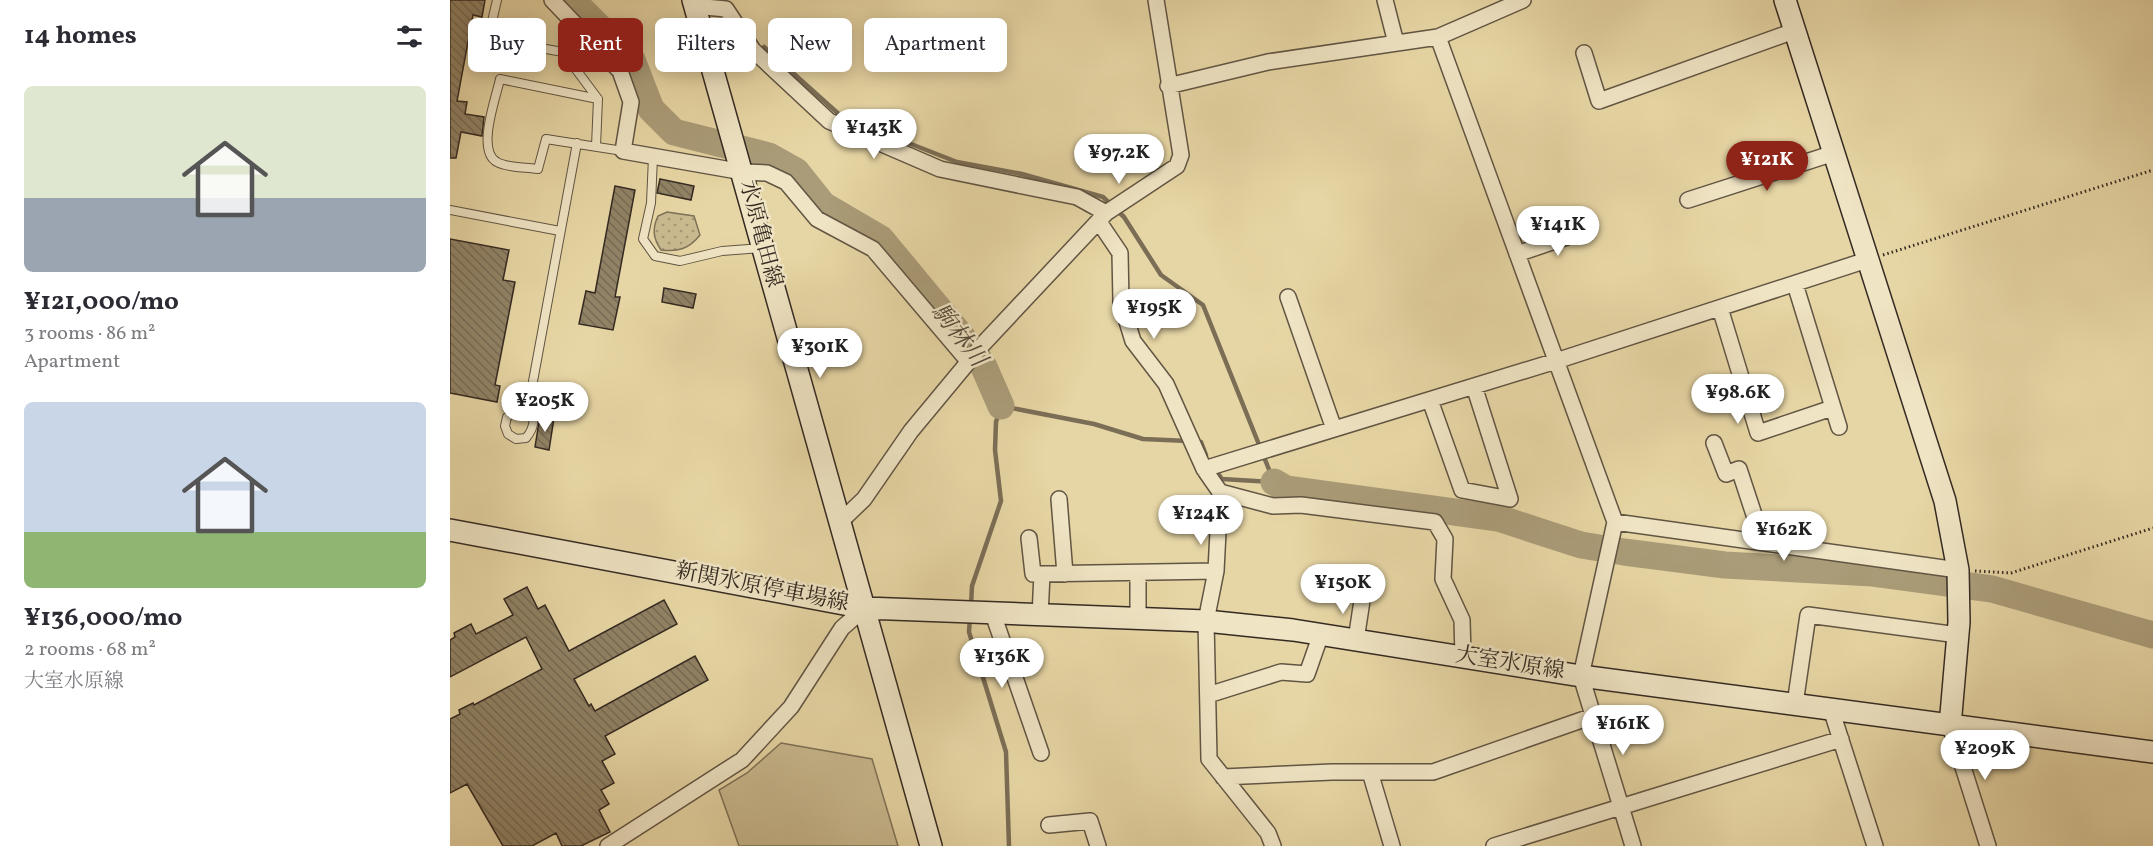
<!DOCTYPE html>
<meta charset="utf-8">
<style>
body{margin:0;font-family:Vollkorn,"Noto Serif JP",serif;background:#f7f7f7;color:#2b2b33;height:100vh;display:flex;flex-direction:column;font-size:22px;white-space:nowrap}
*{box-sizing:border-box;margin:0}
p{font-size:20px;color:#7c7c81}
.icon{flex:none;width:33px;height:33px;fill:none;stroke:currentColor;stroke-width:2;stroke-linecap:round;stroke-linejoin:round}
.map{position:relative;flex:1;overflow:hidden}
.side{display:flex;flex-direction:column;background:#fff;width:450px}
.side>*{flex:none}
.guide{position:absolute;left:18px;top:18px;width:570px;height:54px;display:flex;gap:12px}
.price{position:absolute;translate:-50% -51px;padding:0 14px;border-radius:21px;background:#fff;color:#222;font-size:20px;line-height:39px;filter:drop-shadow(0 2px 3px #0008)}
.price::after{content:'';position:absolute;left:50%;top:36px;width:18px;height:14px;margin-left:-9px;background:inherit;clip-path:polygon(0 0,100% 0,50% 100%)}
.price.selected{background:#8f2418;color:#fff}
ul{padding:0;list-style:none}
li{display:grid;align-content:center;gap:12px;height:318px;padding:0 24px}
li span{display:grid;place-items:center;height:186px;border-radius:9px;color:#555}
li>.icon{margin-inline-start:auto}
span .icon{width:108px;height:108px;fill:#fffc;stroke-width:1}
li b{font-size:26px}
h2{display:flex;justify-content:space-between;align-items:center;height:72px;padding:0 24px;font-size:26px}
.chip{padding:0 21px;border-radius:9px;background:#fff;box-shadow:0 3px 15px #0003;font-size:21px;line-height:54px}
.chip.selected{background:#8f2418;color:#fff}
main{display:flex;flex:1;min-height:0}
.map>svg:first-child{display:block}
</style>
<main>
<section class="side">
<h2>14 homes<svg class="icon" aria-label="filters" viewBox="0 0 24 24"><path d="M4 7h16M4 17h16"/><circle cx="9" cy="7" r="2"/><circle cx="15" cy="17" r="2"/></svg></h2>
<ul>
<li><span style="background:linear-gradient(#dfe7d0 60%,#9aa5b1 0)"><svg class="icon" aria-label="home" viewBox="0 0 24 24"><path d="M3 11l9-7 9 7M6 9v11h12V9"/></svg></span><div><b>¥121,000/mo</b><p>3 rooms · 86 m²</p><p>Apartment</p></div></li>
<li><span style="background:linear-gradient(#c9d6e8 70%,#8fb573 0)"><svg class="icon" aria-label="home" viewBox="0 0 24 24"><path d="M3 11l9-7 9 7M6 9v11h12V9"/></svg></span><div><b>¥136,000/mo</b><p>2 rooms · 68 m²</p><p>大室水原線</p></div></li>
</ul>
</section>
<div class="map">
<svg width="1703" height="846" viewBox="0 0 1703 846">
<defs>
<pattern id="grass-dots" width="8" height="8" patternUnits="userSpaceOnUse" patternTransform="scale(1.5)"><rect width="8" height="8" fill="#c9b98f"/><path d="M2 2h.1M6 6h.1" fill="none" stroke="#a49774" stroke-width="1.8" stroke-linecap="round"/></pattern>
<pattern id="building-back-hatch" width="6" height="6" patternUnits="userSpaceOnUse" patternTransform="scale(1.5)"><rect width="6" height="6" fill="#918366"/><path d="M-1 5l2 2M0 0l6 6M5-1l2 2" fill="none" stroke="#776b54"/></pattern>
</defs>
<rect width="100%" height="100%" fill="#e7d6a5"/>
<filter id="stains"><feTurbulence type="fractalNoise" baseFrequency=".00333" numOctaves="4"/><feColorMatrix values="0 0 0 0 .2 0 0 0 0 .09 0 0 0 0 .02 0 0 0 .5 -.17"/></filter>
<radialGradient id="worn" r=".72"><stop offset=".6" stop-color="#630" stop-opacity="0"/><stop offset="1" stop-color="#630" stop-opacity=".3"/></radialGradient>
<!-- grass -->
<path fill="url(#grass-dots)" stroke="#7e7258" stroke-width="1.5" d="M217 212 244 216 250 235C239 249 228 252 211 250 203 238 202 229 208 216Z"/>
<!-- green -->
<path fill="#c9b98f" stroke="#7e7258" stroke-width="1.5" d="M331 743 422 759 448 846H289L269 790 297 773Z"/>
<g fill="none" stroke-linecap="round" stroke-linejoin="round">
<!-- stream -->
<path stroke="#7b6e56" stroke-width="4.5" d="M314 47 392 117 507 162 572 174 653 197 674 217 711 275 753 305 824 482 772 479 765 469
M746 442H751L756 455
M521 606 522 586 551 501 545 450 546 422 551 406 644 424 693 439 738 441
M520 617 519 632 556 752 559 846"/>
<!-- river -->
<path stroke="#aa9c78" stroke-width="27" d="M122 0 182 60 201 109 224 132 319 156 346 171 373 205 431 239 518 344 534 367 551 406
M824 482 836 489 1048 518 1131 545 1174 552 1275 565 1423 573 1542 589 1703 635"/>
</g>
<!-- building -->
<path fill="url(#building-back-hatch)" stroke="#342a22" stroke-width="1.5" d="M0 0H35L32 17 23 15 7 101 17 102 15 114 34 117 32 136 11 132 6 158H0Z
M210 179 244 186 241 200 207 193Z
M165 186 185 190 165 297H170L163 330 129 324 136 291 145 293Z
M0 239 59 250 53 280 65 282 45 385 50 386 47 402 0 393Z
M214 288 246 294 243 308 212 302Z
M90 416 104 418 99 450 85 447Z
M77 587 88 609 95 605 119 651 214 600 227 624 124 679 139 706 141 704 145 711 245 656 258 680 155 736 165 754 152 761 164 783 151 790 159 804 149 810 160 832 131 846H112L106 833 82 846H53L17 784 0 793V719L10 714 9 710 23 703 24 705 92 669 76 637 0 677V640L5 637 4 633 21 624 26 634 63 615 54 599Z"/>
<g fill="none" stroke-linecap="round" stroke-linejoin="round">
<defs>
<path id="lane" d="M47 0 40 30 45 40 113 52 148 99 146 146
M148 99 50 79C46 98 26 151 47 162 57 168 76 167 88 169L96 139 173 151
M203 157 201 203 193 239 205 256 230 261 272 251 312 248
M0 210 110 231
M79 403 57 417 55 426 58 434 66 439 76 438C86 426 85 416 79 403L127 143"/>
<path id="street" d="M102 0 170 71 181 102 173 151 293 172 317 173 336 182 367 219 423 249 518 361
M935 0 946 43
M244 6 276 9 303 50 379 121 490 169 627 197 656 213
M988 37 1165 522 1131 676 1183 846
M1134 53 1149 101 1344 31
M718 86 818 62 988 37 1073 0
M1238 200 1384 153
M649 222 670 253 671 302 683 341 716 384 754 469 770 492 766 571 756 621 759 759 818 833 823 846
M1067 254 1137 230
M1345 284 1389 427
M838 297 884 429
M1270 308 1308 433 1382 408
M980 400 1012 490 1060 499 1024 386
M1264 443 1276 474 1289 469 1313 542
M754 469 1106 361 1420 259
M770 492 823 506 851 505 985 522 995 539 993 579 1012 620 1013 657
M609 499 615 574
M390 522 414 499 461 431 534 343 656 213 727 166 731 155 706 0
M1165 522 1508 570
M579 538 583 574 766 571
M688 574V619
M881 590 913 594 906 640
M543 614 591 753
M590 616 592 574
M758 695 831 672 857 674 871 634
M1345 704 1358 615 1508 635
M1381 709 1425 846
M1500 726 1538 846
M920 772 942 846
M773 777 882 772H983L1143 716
M599 825 640 821 648 846
M158 846 292 760 341 707 392 628 415 608
M1044 846 1391 739"/>
<path id="secondary" d="M243 0 481 846
M1335 0 1495 501 1508 570 1509 622 1500 726
M0 530 415 608 756 621 843 630 1131 676 1703 752"/>
</defs>
<!-- lane casing -->
<use href="#lane" stroke="#615543" stroke-width="10"/>
<!-- street casing -->
<use href="#street" stroke="#615543" stroke-width="18"/>
<!-- secondary casing -->
<use href="#secondary" stroke="#342a22" stroke-width="24"/>
<!-- path -->
<path stroke="#342a22" stroke-width="3" stroke-dasharray="1.5 3" stroke-linecap="butt" d="M1433 255 1703 170
M1525 571 1561 573 1703 528"/>
<!-- lane -->
<use href="#lane" stroke="#efe4c4" stroke-width="8"/>
<!-- street -->
<use href="#street" stroke="#efe4c4" stroke-width="15"/>
<!-- secondary -->
<use href="#secondary" stroke="#efe4c4" stroke-width="21"/>
</g>
<g text-anchor="middle" dominant-baseline="central" stroke-width="5" stroke-linejoin="round" paint-order="stroke">
<!-- street labels -->
<g font-size="22" fill="#342a22" stroke="#efe4c4">
<text transform="translate(310 234) rotate(75)">水原亀田線</text>
<text transform="translate(312 588) rotate(11)">新関水原停車場線</text>
<text transform="translate(1060 664) rotate(9)">大室水原線</text>
</g>
<!-- water labels -->
<g font-size="24" font-style="italic" fill="#574c3c" stroke="#efe4c4">
<text transform="translate(508 336) rotate(52)">駒林川</text>
</g>
</g>
<rect width="100%" height="100%" filter="url(#stains)"/>
<rect width="100%" height="100%" fill="url(#worn)"/>
</svg>
<b class="price" style="left:424px;top:160px">¥143K</b>
<b class="price" style="left:669px;top:185px">¥97.2K</b>
<b class="price selected" style="left:1317px;top:192px">¥121K</b>
<b class="price" style="left:1108px;top:257px">¥141K</b>
<b class="price" style="left:704px;top:340px">¥195K</b>
<b class="price" style="left:370px;top:379px">¥301K</b>
<b class="price" style="left:1288px;top:425px">¥98.6K</b>
<b class="price" style="left:95px;top:433px">¥205K</b>
<b class="price" style="left:751px;top:546px">¥124K</b>
<b class="price" style="left:1334px;top:562px">¥162K</b>
<b class="price" style="left:893px;top:615px">¥150K</b>
<b class="price" style="left:552px;top:689px">¥136K</b>
<b class="price" style="left:1173px;top:756px">¥161K</b>
<b class="price" style="left:1535px;top:781px">¥209K</b>
<div class="guide">
<a class="chip">Buy</a>
<a class="chip selected">Rent</a>
<a class="chip">Filters</a>
<a class="chip">New</a>
<a class="chip">Apartment</a>
</div>
</div>
</main>
